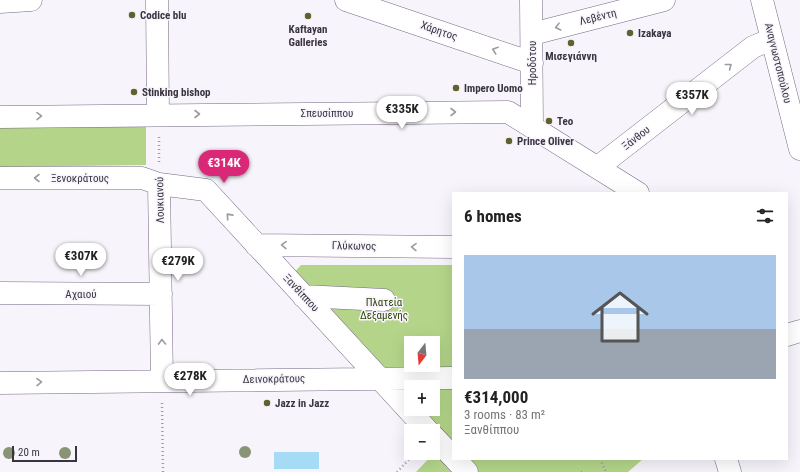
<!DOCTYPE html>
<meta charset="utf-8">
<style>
body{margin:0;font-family:"Roboto Condensed",sans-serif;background:#f6f6f6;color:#222;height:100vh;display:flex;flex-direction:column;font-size:15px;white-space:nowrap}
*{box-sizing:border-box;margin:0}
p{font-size:13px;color:#767676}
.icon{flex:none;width:22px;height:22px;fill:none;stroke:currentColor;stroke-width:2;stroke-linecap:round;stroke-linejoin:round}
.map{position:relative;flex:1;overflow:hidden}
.details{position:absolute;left:452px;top:192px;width:336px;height:268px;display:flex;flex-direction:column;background:#fff;border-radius:0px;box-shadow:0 4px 16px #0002}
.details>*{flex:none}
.needle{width:26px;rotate:196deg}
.buttons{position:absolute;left:404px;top:336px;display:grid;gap:8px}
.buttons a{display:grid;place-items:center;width:36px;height:36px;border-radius:0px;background:#fff;box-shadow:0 4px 16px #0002;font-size:20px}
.scale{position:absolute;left:12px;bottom:10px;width:65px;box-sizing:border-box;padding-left:4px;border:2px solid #3a3441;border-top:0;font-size:11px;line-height:14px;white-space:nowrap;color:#3a3441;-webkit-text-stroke:3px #f7f4fb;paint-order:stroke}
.price{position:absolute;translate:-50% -34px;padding:0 9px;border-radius:14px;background:#fff;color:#222;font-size:13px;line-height:26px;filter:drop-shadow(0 1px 2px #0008)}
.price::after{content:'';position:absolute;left:50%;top:24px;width:12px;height:9px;margin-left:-6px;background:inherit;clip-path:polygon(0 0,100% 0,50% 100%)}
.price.selected{background:#db2777;color:#fff}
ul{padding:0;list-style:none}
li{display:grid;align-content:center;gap:8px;height:212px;padding:0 12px}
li+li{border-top:1px solid #e0e0e0}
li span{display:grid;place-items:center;height:124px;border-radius:0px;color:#555}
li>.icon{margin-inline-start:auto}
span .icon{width:72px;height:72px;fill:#fffc;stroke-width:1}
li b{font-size:17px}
h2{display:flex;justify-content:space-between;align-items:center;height:48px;padding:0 12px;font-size:17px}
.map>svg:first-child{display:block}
</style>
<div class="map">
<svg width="800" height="472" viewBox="0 0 800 472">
<rect width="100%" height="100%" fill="#f7f4fb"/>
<!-- green -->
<path fill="#b4d589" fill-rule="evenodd" d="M146 123V165L0 167V125Z
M301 265H453V447L417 409H433V387H411V402L292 275ZM411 343H433V365H411Z
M436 451 456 472H416Z
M464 459H643L628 472H476Z"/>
<!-- water -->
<path fill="#a5dbf5" d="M274 452H319V469H274Z"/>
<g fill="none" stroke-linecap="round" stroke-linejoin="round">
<defs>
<path id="minor" d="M157 0 158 115
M346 0 532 63
M531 0 532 126
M762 0 800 149
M0 2 31 0
M532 34 664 0
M0 117 508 112 638 193
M598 167 753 47 772 39
M0 178H142L159 184 206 190 428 431
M159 184 162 381
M256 245 453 247
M0 293 161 294
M303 296 384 300
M787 335 800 331
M0 383 453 378
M433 436 453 457
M455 459 467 472
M726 459 730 472"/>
</defs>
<!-- minor casing -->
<use href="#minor" stroke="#766785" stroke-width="23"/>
<!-- path -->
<path stroke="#9e99a3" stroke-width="2.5" stroke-dasharray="1 3" stroke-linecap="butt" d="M159 137V162
M162 403 163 472
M600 459 606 472
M397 472 415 453
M581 472H582"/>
<!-- minor -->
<use href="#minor" stroke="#fff" stroke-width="22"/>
</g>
<!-- trees -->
<g fill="#899376">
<circle cx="245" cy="452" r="6"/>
<circle cx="9" cy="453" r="6"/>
<circle cx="65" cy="453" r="6"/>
</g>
<!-- one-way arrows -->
<defs><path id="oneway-chevron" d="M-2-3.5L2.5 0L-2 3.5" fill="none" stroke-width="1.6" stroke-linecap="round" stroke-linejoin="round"/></defs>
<g stroke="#9c9aa0">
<use href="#oneway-chevron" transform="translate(558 27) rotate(166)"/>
<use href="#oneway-chevron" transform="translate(495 50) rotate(-161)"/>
<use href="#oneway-chevron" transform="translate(729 66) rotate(-38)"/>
<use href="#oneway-chevron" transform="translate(453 112)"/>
<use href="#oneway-chevron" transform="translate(197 114)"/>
<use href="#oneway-chevron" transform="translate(39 116) rotate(-1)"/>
<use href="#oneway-chevron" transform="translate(37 178) rotate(180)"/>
<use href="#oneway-chevron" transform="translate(229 216) rotate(-132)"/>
<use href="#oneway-chevron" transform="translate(284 245) rotate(-179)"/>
<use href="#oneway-chevron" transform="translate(414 247) rotate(-179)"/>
<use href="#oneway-chevron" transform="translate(162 342) rotate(-91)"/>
<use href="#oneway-chevron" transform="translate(39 382) rotate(-1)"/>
</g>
<!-- markers -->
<g fill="#61612f" stroke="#f7f4fb" stroke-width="1.5">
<circle cx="132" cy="15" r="4"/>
<circle cx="308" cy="16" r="4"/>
<circle cx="630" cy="33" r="4"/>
<circle cx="571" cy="43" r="4"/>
<circle cx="456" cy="88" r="4"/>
<circle cx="134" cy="92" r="4"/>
<circle cx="549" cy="121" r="4"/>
<circle cx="509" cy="141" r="4"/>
<circle cx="267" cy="403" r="4"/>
</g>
<g text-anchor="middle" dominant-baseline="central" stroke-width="3" stroke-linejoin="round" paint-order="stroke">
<!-- poi labels -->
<g font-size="11" font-weight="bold" fill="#3a3441" stroke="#f7f4fb" text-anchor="start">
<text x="140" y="15">Codice blu</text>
<text x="308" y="29" text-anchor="middle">Kaftayan<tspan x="308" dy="13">Galleries</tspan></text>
<text x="638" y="33">Izakaya</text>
<text x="571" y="56" text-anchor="middle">Μισεγιάννη</text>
<text x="464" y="88">Impero Uomo</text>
<text x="142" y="92">Stinking bishop</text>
<text x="557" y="121">Teo</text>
<text x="517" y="141">Prince Oliver</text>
<text x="275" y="403">Jazz in Jazz</text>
</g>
<!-- street labels -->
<g font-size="11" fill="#3a3441" stroke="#f7f4fb">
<text transform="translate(598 17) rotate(-14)">Λεβέντη</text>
<text transform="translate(439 31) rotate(19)">Χάρητος</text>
<text transform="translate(532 63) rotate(-90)">Ηροδότου</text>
<text transform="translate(778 63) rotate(76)">Αναγνωστοπούλου</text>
<text x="327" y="113">Σπευσίππου</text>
<text transform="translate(636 138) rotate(-38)">Ξάνθου</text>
<text x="80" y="178">Ξενοκράτους</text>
<text transform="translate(160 200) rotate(-91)">Λουκιανού</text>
<text transform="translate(354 246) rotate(1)">Γλύκωνος</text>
<text transform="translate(301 293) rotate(47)">Ξανθίππου</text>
<text x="81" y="294">Αχαιού</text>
<text transform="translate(274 379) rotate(-1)">Δεινοκράτους</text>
</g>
<!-- park labels -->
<g font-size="11" fill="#2f4309" stroke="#f7f4fb">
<text x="384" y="302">Πλατεία<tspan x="384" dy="13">Δεξαμενής</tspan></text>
</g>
</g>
</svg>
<div class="buttons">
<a><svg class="needle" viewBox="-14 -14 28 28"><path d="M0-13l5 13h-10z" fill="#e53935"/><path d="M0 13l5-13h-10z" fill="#767676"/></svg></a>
<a>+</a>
<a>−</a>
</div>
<div class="scale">20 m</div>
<b class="price" style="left:692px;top:116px">€357K</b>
<b class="price" style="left:402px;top:130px">€335K</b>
<b class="price selected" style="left:224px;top:184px">€314K</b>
<b class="price" style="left:81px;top:277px">€307K</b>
<b class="price" style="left:178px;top:282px">€279K</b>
<b class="price" style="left:190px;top:397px">€278K</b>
<section class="details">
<h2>6 homes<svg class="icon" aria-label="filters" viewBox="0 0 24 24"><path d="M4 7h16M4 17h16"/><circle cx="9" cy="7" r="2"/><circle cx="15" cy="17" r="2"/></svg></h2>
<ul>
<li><span style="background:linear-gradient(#a9c7e8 60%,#9aa5b1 0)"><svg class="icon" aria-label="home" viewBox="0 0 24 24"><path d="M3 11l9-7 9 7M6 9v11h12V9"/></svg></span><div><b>€314,000</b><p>3 rooms · 83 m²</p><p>Ξανθίππου</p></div></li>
</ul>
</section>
</div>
